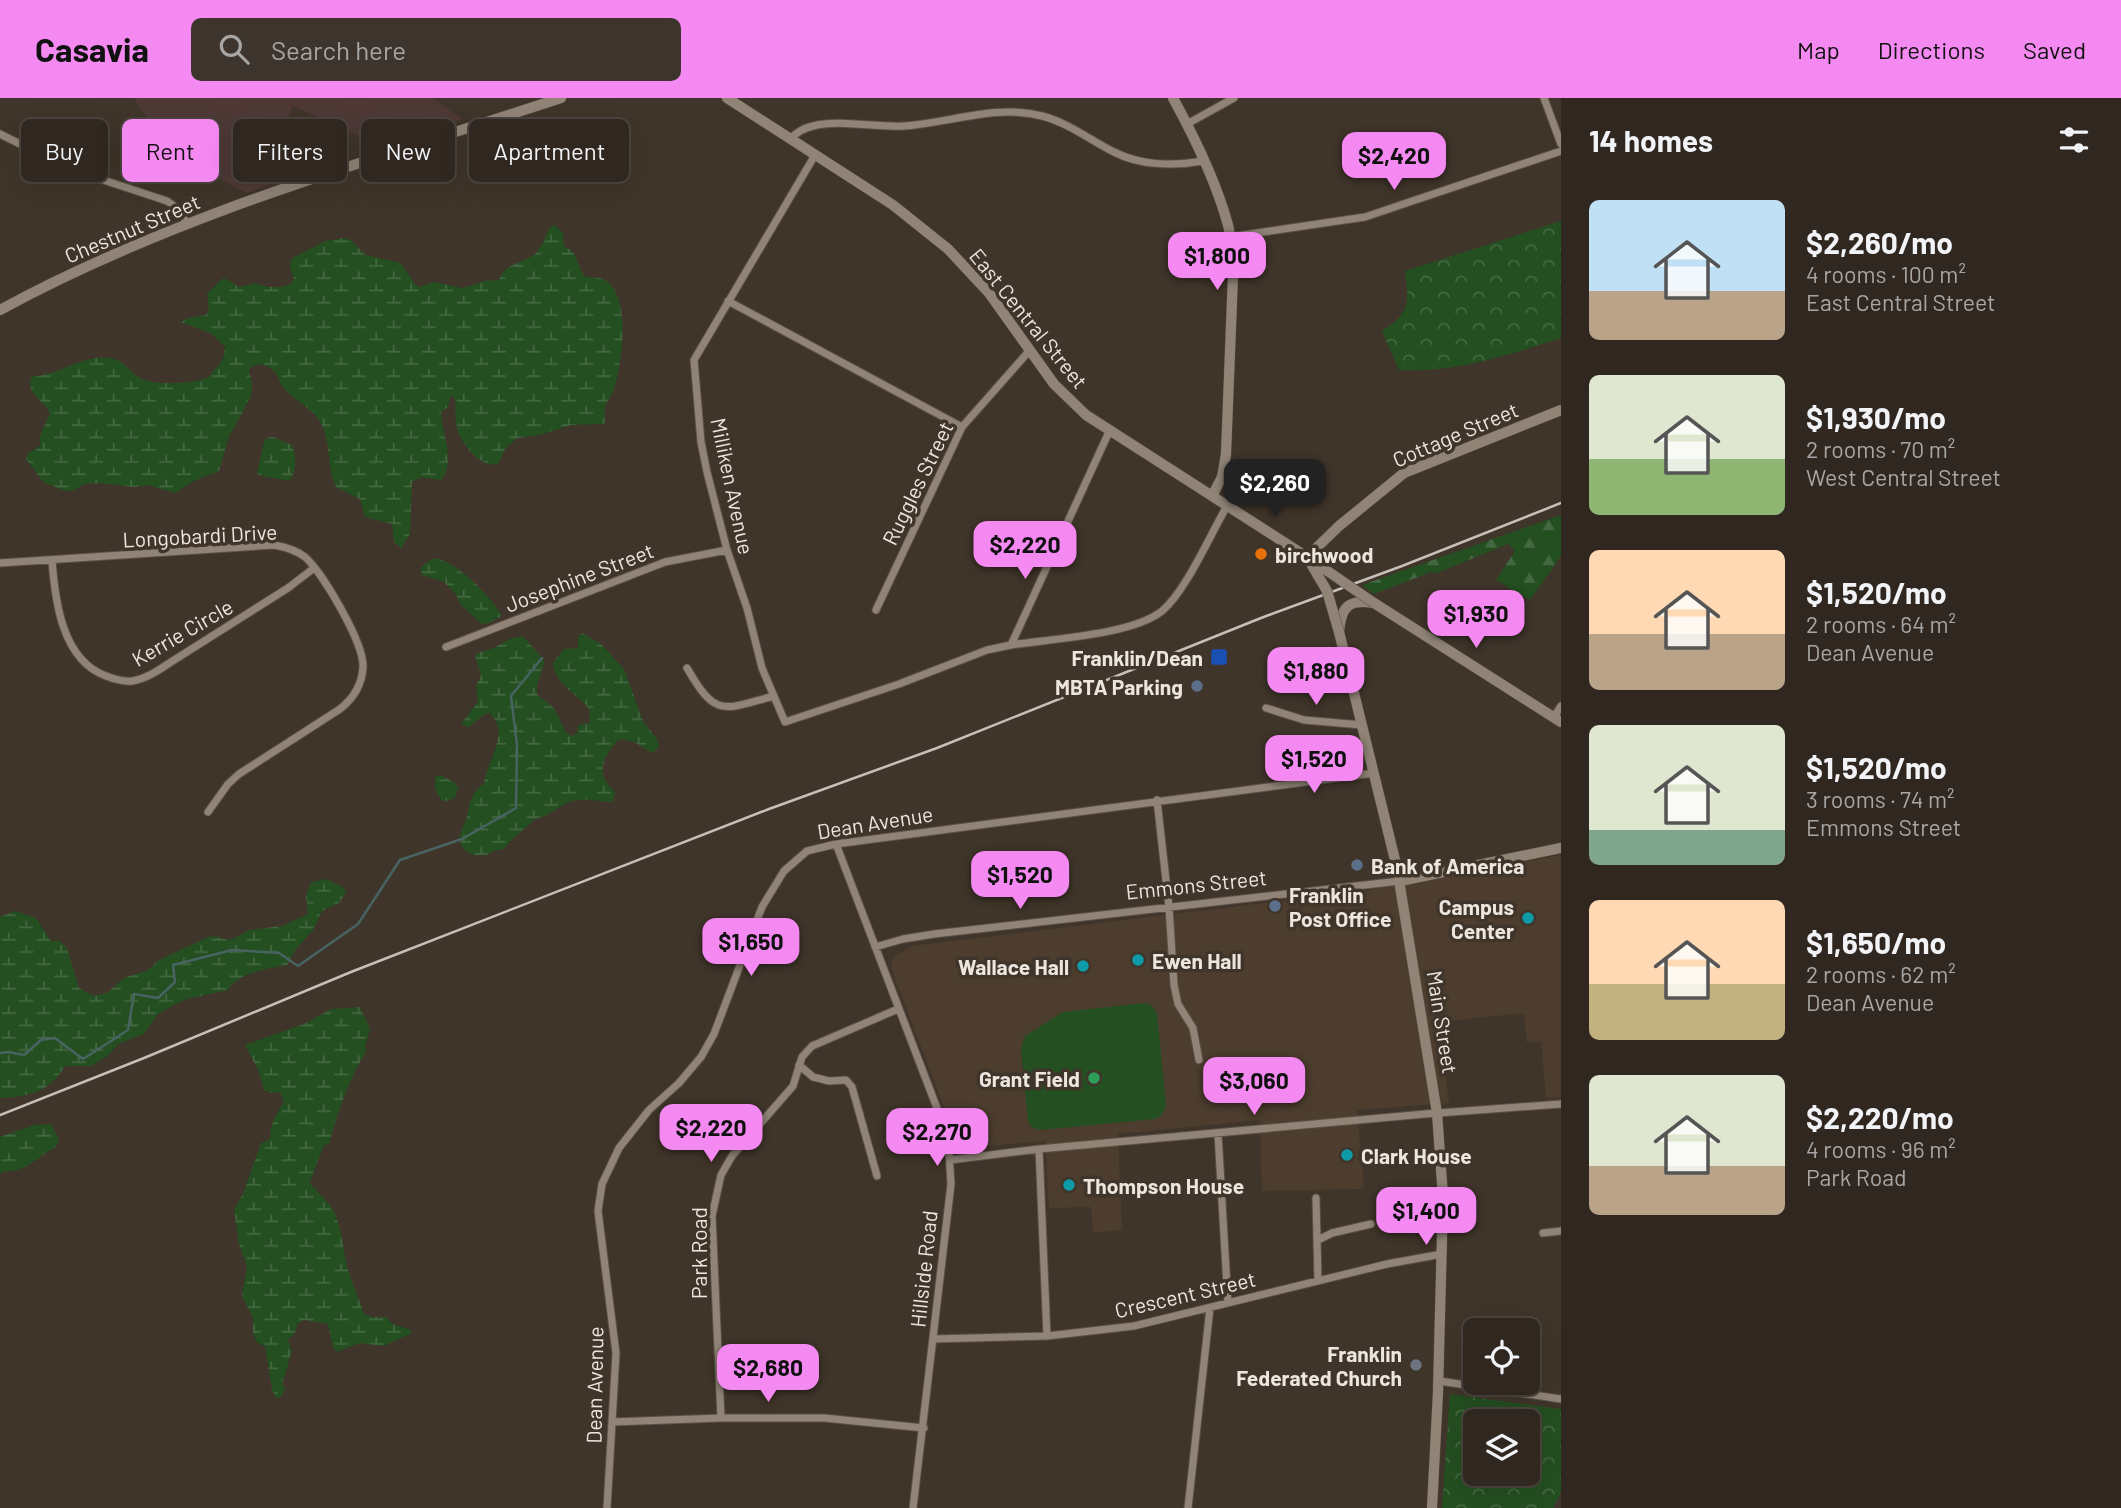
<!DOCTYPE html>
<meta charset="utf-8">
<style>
body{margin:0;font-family:Barlow,sans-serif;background:#3c342d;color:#f1f3f6;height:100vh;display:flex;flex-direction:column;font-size:26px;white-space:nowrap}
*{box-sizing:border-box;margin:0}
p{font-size:23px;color:#a8a6a5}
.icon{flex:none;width:38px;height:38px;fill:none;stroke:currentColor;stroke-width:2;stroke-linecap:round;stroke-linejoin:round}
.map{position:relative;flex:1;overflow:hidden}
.panel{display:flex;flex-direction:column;background:#302820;width:560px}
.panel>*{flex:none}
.banner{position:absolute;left:21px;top:21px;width:665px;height:63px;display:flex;gap:14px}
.fabs{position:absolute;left:1463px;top:1220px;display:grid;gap:14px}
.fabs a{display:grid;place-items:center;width:77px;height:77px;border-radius:10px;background:#302820;box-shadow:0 7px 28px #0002,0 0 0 2px #4b443e;font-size:35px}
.price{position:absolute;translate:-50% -60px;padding:0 16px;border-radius:14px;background:#f489f1;color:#111;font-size:23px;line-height:46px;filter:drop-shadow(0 2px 4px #0008)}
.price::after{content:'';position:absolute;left:50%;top:42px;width:21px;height:16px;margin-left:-10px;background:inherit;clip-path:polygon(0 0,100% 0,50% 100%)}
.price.active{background:#222;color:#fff}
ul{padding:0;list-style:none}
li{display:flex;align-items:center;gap:21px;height:175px;padding:0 28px}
li span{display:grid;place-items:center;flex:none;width:196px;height:140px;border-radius:10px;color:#555}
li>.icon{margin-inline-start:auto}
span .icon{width:84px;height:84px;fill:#fffc;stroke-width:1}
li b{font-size:30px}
h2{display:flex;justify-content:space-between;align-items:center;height:84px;padding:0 28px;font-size:30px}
.pill{padding:0 24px;border-radius:10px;background:#302820;box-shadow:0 7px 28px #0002,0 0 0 2px #4b443e;font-size:24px;line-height:63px}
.pill.active{background:#f489f1;color:#111}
header{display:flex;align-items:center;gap:42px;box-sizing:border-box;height:98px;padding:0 35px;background:#f489f1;color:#111}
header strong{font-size:33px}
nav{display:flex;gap:38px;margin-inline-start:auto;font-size:24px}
.search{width:490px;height:63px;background:#3c342d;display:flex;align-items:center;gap:18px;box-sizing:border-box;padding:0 24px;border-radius:10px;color:#a8a6a5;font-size:26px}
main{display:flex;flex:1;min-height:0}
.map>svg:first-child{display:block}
</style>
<header>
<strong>Casavia</strong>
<div class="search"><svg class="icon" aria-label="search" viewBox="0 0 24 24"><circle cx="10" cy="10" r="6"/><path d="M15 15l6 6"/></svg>Search here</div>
<nav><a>Map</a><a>Directions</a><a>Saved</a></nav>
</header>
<main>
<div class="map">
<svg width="1561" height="1410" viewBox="0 0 1561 1410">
<defs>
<pattern id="forest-firs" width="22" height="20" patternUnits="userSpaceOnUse" patternTransform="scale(1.75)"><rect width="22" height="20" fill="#244f21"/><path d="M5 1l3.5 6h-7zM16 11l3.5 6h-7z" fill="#446841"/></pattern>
<pattern id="wetland-marsh" width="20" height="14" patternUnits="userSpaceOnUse" patternTransform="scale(1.75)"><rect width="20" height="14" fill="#244f21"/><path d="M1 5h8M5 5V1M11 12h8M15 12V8" fill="none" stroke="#446841"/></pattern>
<pattern id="park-crowns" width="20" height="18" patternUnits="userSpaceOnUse" patternTransform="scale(1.75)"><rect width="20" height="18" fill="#244f21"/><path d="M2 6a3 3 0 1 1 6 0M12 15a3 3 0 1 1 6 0" fill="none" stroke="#446841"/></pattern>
</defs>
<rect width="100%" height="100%" fill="#40352a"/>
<!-- commercial -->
<path fill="#4e3936" d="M135 0H432L463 21 382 49 293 8 277 44 290 80 247 95 209 76 148 20 140 11Z"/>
<!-- built -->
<path fill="#4d3d2e" d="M1561 757V999L1546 1000 1541 943 1527 945 1524 915 1439 924 1449 1005 1357 1012 1364 1091 1262 1093 1260 1022 1118 1036 1122 1132 1093 1135 1091 1109 1049 1110 1045 1043 960 1051 891 870 893 860 911 848 1371 792Z"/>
<!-- grass -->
<path fill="#244f21" d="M1144 905 1151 907 1157 915 1166 1008 1162 1017 1155 1021 1041 1032 1033 1030 1028 1024 1021 951 1025 938 1063 914Z"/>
<!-- forest -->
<path fill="url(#forest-firs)" d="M1561 417V458L1530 502 1496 482 1515 453 1508 446 1437 475 1431 474 1374 496 1362 487Z"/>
<!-- wetland -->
<path fill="url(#wetland-marsh)" d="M555 127 563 135 564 148 573 154 584 178C591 181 598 178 605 182 632 199 622 265 614 291 612 297 606 304 605 310 604 316 606 321 604 326L571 327 540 337 517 340 505 351 498 366C482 370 465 350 459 336 454 326 456 312 455 301L451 297 448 309 441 314C442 335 456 365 441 382L421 379 412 384 410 436 401 450 394 444 392 426 365 419 360 401 336 389C326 368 332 340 318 321 310 309 295 303 286 292 275 281 281 272 261 266L251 269 249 273 252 286 251 298 229 339 219 373 194 383 175 395 148 387 135 389 100 385 85 386 72 393H65L43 384 26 361 28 355 40 348V338L50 315C43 302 24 294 32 278 58 279 81 256 110 260 125 262 129 274 140 280 154 288 196 286 209 279L223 261 225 249 212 236 181 224 188 220 206 217 209 211 207 196 222 181H226L239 189 254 185 268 189H282L290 186 294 181 290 169 292 160 326 143 344 140 351 142 365 157 401 165 415 186 420 189 433 184 463 190 484 183 499 182C505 164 524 166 536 155 542 148 546 137 550 129Z
M273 339 292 347C296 359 298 372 289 383 280 380 261 380 257 375L264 344 267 340Z
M435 460C459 465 488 496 501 516L500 519 489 525 482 526 461 507 455 495 444 484 422 477 420 471 425 465Z
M582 535 601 546 624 571 643 623 657 641 659 649 653 655C642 650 631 639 618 642 602 661 595 675 615 694L613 704C602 704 589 700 577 702 562 704 550 719 535 721 525 732 513 738 504 751L493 753 487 757C472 759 456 753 461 734 462 729 466 724 467 718 470 704 471 694 484 686 487 660 511 638 490 615L485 616 469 629 461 626 478 603 476 588 481 577 475 558C481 552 484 554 491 551 502 547 511 537 524 539L545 563 537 586V596L554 610 566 635 573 638 577 635 578 627 590 625 589 611C577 595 555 587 553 565L564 551 578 550V539Z
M440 677 455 685 458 690 455 700 448 703 441 702C436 694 434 689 435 679Z
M326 781 343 789 346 795 339 805 322 813 313 832 296 851 287 867C268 871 239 874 228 892L187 901 172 908 158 916 144 936 118 946 109 957 91 968H65C50 994 28 999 0 1000V819L15 813 36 820 51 843H60L67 850 79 890 94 898 107 895 124 880 148 872 159 862 206 840 211 838 230 842 249 832 282 828 308 816 306 798 311 784Z
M360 909 370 931 365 949 367 952C349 981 338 1013 329 1046L324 1047 310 1084C317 1096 328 1101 334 1114 342 1130 343 1151 347 1168 351 1184 359 1200 364 1216L372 1219H386L392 1226 409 1231 412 1235 384 1248 360 1245 337 1254 333 1250 328 1226 304 1222 298 1225 295 1235 288 1242 292 1253C288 1264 287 1274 282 1285L285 1291 280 1300 275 1299 272 1291 265 1249 257 1244 253 1236V1220L242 1198 247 1168 239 1146 234 1112 243 1096 261 1045 270 1041C270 1026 276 1016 284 1004L280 994 271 995 264 992 259 974 245 947 304 926 331 911Z
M51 1026 59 1041 56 1049C39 1057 25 1076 4 1073L0 1076V1039L34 1027Z"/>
<!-- park -->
<path fill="url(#park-crowns)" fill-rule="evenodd" d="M66 22 87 33 81 46 60 35Z
M1561 123V240C1508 257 1455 275 1399 272L1382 233C1411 214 1409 205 1405 173Z
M1450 1296 1561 1311V1394L1553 1410H1442ZM1528 1323V1376H1475V1323Z"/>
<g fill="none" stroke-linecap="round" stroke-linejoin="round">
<!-- stream -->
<path stroke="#476362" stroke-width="2.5" d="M0 955 9 954 24 957 41 942 55 940 83 961 128 932 134 896 158 900 175 884 173 867 232 852 279 855 298 868 358 826 400 762 462 741 516 710 517 647 511 598 542 560"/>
<defs>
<path id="street" d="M1544 0 1561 46
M1187 26 1234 0
M0 36 70 71 167 103 177 110 187 125
M790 41C797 34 804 30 813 28 839 21 877 30 904 28 949 25 997 6 1042 18 1069 25 1090 42 1114 54 1141 68 1175 68 1203 63
M815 57 694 262 701 344 707 374 727 452 747 510 762 570 785 624 899 586 987 552 1011 547 1109 334
M1229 139 1365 119 1561 53
M728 203 962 329
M52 462C55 503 62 562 106 578 114 581 124 584 132 583 146 581 159 572 171 564L288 490 314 470
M0 465 274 447C285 449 296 452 305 459 323 475 364 545 363 569 362 587 354 600 340 611L239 676 228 686 208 714
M876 512 962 329 1030 252
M1011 547C1050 541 1132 537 1162 513 1186 493 1210 437 1227 408
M446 549 665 464 727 452
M687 570C716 620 722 612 774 598
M1266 610 1304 622 1362 627
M1554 619 1561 608
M1157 702 1169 809 1174 887 1178 906 1193 930 1199 962
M836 746 948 1039 951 1086 913 1410
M875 849 903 841 934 836 1400 783
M799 967 813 979 829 983 846 982 852 989 877 1078
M1218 1036 1228 1205
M1039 1051 1047 1238
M950 1062 1039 1051 1425 1016 1561 1006
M1316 1100 1318 1183
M1543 1135 1561 1133
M1318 1142 1332 1135 1371 1126
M933 1241 1047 1238 1134 1228 1387 1166 1442 1156
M1439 1283 1561 1301
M721 1320 712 1118 721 1077 732 1058 793 988 802 959 812 948 898 911
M612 1324 721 1320H824L924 1330
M607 1410 616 1255 598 1113 602 1086 619 1050 649 1012 679 985 701 959 714 936 762 809 784 773 807 753 836 746 1374 675
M1188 1410 1210 1210"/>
<path id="secondary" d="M727 0 893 107 948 151 989 195 1054 286 1086 317 1307 459 1339 428 1404 375 1561 312
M1173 0C1195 40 1216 83 1228 127 1232 142 1231 160 1233 177L1226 356 1222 379 1212 398
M0 212C176 116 372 62 561 0
M1400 783 1561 750
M1432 1410 1438 1294 1443 1099 1437 1015 1397 770 1339 534C1341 509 1348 501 1374 505L1561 624"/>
</defs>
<!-- street casing -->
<use href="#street" stroke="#5a5147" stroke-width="9"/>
<!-- secondary casing -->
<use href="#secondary" stroke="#5a5147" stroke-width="11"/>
<!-- street -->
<use href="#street" stroke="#918477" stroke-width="7"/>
<!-- secondary -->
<use href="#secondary" stroke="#918477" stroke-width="10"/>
<!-- rail -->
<path stroke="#c7c0b8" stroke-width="2.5" d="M0 1017 144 960 351 874 769 711 937 650 1261 520 1402 468 1561 405"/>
<defs>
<path id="secondary-bridge" d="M1307 459 1327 493 1339 534
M1313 463 1374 505"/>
</defs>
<!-- secondary-bridge casing -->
<use href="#secondary-bridge" stroke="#5a5147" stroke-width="11" stroke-linecap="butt"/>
<!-- secondary-bridge -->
<use href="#secondary-bridge" stroke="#918477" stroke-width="10"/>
</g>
<!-- markers -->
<circle fill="#e8710a" stroke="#40352a" stroke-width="2.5" cx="1261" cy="456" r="7"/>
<rect fill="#1a4fb4" stroke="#40352a" stroke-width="2.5" x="1210" y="550" width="18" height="18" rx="3.5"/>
<g fill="#5c6f8a" stroke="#40352a" stroke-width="2.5">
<circle cx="1197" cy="588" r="7"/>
<circle cx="1357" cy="767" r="7"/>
<circle cx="1275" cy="808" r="7"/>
</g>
<g fill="#0f9aa8" stroke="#40352a" stroke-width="2.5">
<circle cx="1528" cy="820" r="7"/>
<circle cx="1138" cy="862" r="7"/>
<circle cx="1083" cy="868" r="7"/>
<circle cx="1347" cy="1057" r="7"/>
<circle cx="1069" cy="1087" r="7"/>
</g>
<circle fill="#2e9e5b" stroke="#40352a" stroke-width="2.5" cx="1094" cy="980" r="7"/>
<circle fill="#6b7280" stroke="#40352a" stroke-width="2.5" cx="1416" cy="1267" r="7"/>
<g text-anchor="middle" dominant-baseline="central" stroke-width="7" stroke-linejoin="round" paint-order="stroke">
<!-- street labels -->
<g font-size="21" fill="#ede6df" stroke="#40352a">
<text transform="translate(132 130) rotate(-23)">Chestnut Street</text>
<text transform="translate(1029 220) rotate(51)">East Central Street</text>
<text transform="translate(1455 336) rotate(-23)">Cottage Street</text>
<text transform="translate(917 385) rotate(-64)">Ruggles Street</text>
<text transform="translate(733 388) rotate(78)">Milliken Avenue</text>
<text transform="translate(200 437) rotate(-3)">Longobardi Drive</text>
<text transform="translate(579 479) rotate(-21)">Josephine Street</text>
<text transform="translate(182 534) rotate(-30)">Kerrie Circle</text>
<text transform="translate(875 724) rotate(-9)">Dean Avenue</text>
<text transform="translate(1196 786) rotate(-6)">Emmons Street</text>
<text transform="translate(1443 924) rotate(81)">Main Street</text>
<text transform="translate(698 1155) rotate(-90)">Park Road</text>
<text transform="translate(923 1171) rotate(-84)">Hillside Road</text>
<text transform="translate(1185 1196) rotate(-13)">Crescent Street</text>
<text transform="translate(594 1287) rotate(-89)">Dean Avenue</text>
</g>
<!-- poi labels -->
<g font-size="21" font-weight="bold" fill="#ede6df" stroke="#40352a" text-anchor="start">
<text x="1275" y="456">birchwood</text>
<text x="1203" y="559" text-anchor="end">Franklin/Dean</text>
<text x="1183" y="588" text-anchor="end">MBTA Parking</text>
<text x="1371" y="767">Bank of America</text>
<text x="1289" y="796">Franklin<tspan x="1289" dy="24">Post Office</tspan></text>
<text x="1514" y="808" text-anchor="end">Campus<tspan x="1514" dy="24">Center</tspan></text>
<text x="1152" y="862">Ewen Hall</text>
<text x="1069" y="868" text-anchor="end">Wallace Hall</text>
<text x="1080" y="980" text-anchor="end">Grant Field</text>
<text x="1361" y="1057">Clark House</text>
<text x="1083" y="1087">Thompson House</text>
<text x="1402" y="1255" text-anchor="end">Franklin<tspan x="1402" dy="24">Federated Church</tspan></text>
</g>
</g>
</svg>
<div class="fabs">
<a><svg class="icon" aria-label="locate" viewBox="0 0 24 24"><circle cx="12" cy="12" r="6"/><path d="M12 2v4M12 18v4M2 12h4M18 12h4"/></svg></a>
<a><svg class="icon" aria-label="layers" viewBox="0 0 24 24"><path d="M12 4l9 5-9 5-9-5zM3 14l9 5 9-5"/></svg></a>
</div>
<b class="price" style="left:1394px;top:94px">$2,420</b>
<b class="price" style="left:1217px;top:194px">$1,800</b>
<b class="price active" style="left:1275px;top:421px">$2,260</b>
<b class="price" style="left:1025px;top:483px">$2,220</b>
<b class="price" style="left:1476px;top:552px">$1,930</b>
<b class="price" style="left:1316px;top:609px">$1,880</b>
<b class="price" style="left:1314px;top:697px">$1,520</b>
<b class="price" style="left:1020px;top:813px">$1,520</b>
<b class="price" style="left:751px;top:880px">$1,650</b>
<b class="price" style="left:1254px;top:1019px">$3,060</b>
<b class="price" style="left:711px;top:1066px">$2,220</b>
<b class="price" style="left:937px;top:1070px">$2,270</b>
<b class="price" style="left:1426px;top:1149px">$1,400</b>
<b class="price" style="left:768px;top:1306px">$2,680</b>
<div class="banner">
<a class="pill">Buy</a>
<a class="pill active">Rent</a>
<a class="pill">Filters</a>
<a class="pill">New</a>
<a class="pill">Apartment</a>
</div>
</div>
<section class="panel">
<h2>14 homes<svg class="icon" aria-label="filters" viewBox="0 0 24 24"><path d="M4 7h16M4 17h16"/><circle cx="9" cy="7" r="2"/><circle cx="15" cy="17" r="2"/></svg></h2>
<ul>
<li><span style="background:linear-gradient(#bfe0f5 65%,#b9a48a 0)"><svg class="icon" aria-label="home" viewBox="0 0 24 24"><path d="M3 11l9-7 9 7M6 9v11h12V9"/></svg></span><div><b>$2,260/mo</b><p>4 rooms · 100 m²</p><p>East Central Street</p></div></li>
<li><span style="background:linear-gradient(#dfe7d0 60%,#8fb573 0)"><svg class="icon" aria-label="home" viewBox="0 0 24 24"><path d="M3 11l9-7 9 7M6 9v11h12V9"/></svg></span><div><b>$1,930/mo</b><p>2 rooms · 70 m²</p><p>West Central Street</p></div></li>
<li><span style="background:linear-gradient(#ffd9b3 60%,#b9a48a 0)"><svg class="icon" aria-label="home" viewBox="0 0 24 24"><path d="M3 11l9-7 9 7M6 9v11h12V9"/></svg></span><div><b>$1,520/mo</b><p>2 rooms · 64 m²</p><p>Dean Avenue</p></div></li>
<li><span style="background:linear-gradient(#dfe7d0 75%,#7fa58c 0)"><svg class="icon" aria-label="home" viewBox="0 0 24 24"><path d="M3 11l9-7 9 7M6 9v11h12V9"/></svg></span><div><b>$1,520/mo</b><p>3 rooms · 74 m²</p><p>Emmons Street</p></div></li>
<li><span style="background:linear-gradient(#ffd9b3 60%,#c2b280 0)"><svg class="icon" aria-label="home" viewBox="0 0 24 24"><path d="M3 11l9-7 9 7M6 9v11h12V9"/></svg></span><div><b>$1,650/mo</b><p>2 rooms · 62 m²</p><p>Dean Avenue</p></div></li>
<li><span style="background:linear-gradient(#dfe7d0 65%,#b9a48a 0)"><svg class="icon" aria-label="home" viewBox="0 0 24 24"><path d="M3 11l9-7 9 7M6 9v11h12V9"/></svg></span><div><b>$2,220/mo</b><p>4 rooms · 96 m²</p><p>Park Road</p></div></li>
</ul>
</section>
</main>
